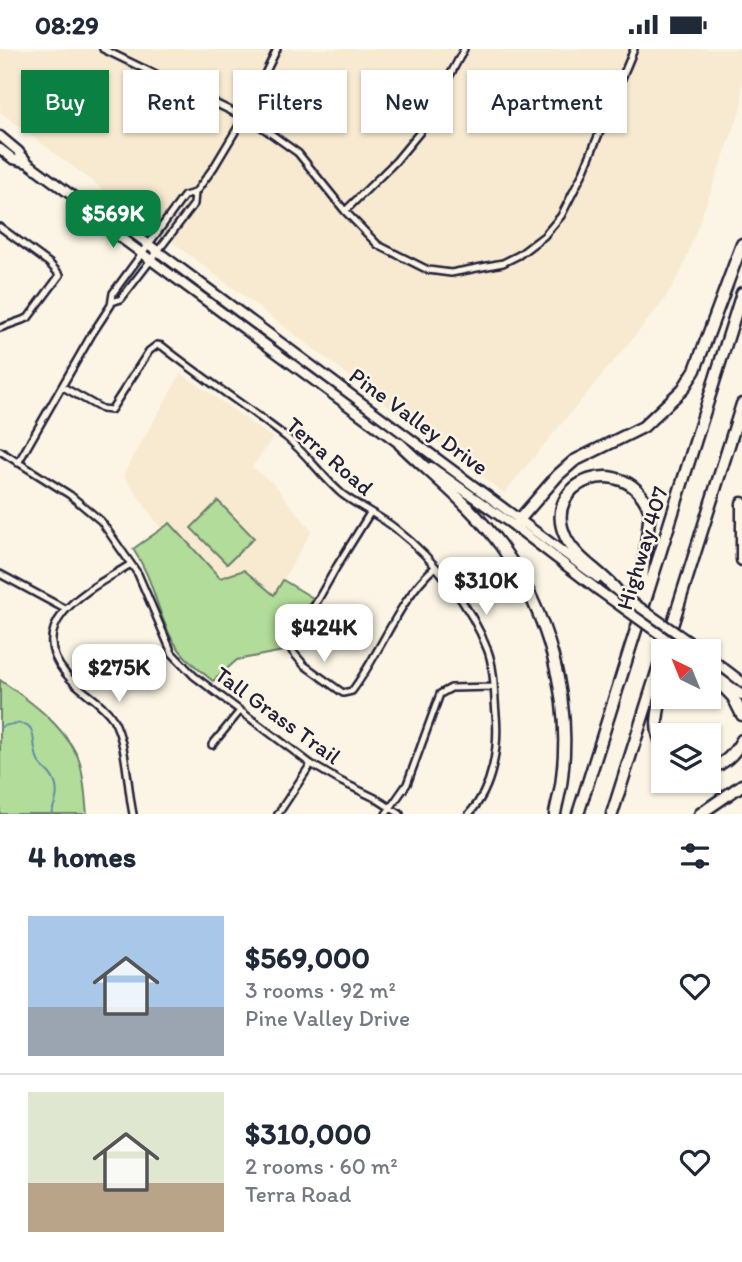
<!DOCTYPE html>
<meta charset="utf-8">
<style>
body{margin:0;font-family:Itim,sans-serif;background:#f2f2f3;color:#1f2937;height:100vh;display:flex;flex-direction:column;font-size:26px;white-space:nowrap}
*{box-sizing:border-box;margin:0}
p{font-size:23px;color:#747a83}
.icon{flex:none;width:38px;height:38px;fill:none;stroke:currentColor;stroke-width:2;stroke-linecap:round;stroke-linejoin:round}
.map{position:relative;height:765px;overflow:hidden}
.drawer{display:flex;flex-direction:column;background:#fff;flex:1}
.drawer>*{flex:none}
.top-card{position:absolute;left:21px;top:21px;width:700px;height:63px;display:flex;gap:14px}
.needle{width:46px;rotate:317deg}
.tools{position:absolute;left:651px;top:590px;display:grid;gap:14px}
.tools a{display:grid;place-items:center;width:70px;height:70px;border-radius:0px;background:#fff;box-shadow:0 2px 5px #0004;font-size:35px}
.price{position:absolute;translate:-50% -60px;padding:0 16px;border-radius:14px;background:#fff;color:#222;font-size:23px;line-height:46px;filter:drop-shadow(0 2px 4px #0008)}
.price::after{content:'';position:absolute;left:50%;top:42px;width:21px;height:16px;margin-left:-10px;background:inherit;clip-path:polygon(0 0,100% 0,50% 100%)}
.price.selected{background:#0b8043;color:#fff}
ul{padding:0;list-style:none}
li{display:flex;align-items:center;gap:21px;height:175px;padding:0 28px}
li+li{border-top:2px solid #e0e1e3}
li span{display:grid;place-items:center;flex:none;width:196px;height:140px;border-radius:0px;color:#555}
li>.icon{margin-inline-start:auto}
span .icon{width:84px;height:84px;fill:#fffc;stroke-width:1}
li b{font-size:30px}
h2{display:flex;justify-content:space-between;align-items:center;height:84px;padding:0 28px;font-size:30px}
.chip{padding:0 24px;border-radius:0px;background:#fff;box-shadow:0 2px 5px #0004;font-size:24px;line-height:63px}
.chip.selected{background:#0b8043;color:#fff}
.status{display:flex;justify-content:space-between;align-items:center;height:49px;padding:0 35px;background:#fff;direction:ltr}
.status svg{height:19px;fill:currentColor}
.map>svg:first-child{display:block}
</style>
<div class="status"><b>08:29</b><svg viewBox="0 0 49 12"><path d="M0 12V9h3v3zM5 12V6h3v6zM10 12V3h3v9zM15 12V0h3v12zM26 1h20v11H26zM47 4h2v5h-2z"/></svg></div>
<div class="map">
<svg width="742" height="765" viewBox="0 0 742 765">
<rect width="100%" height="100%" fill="#fcf5e5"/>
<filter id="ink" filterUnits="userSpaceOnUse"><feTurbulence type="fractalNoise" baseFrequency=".0143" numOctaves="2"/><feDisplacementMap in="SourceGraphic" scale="14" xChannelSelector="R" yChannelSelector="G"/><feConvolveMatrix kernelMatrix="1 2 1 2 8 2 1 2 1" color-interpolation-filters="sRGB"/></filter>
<g filter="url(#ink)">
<!-- built -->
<path fill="#f8ead1" d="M0 0H742V57L682 221 663 253 504 444 0 63Z
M181 324 273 389 252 418 273 434 312 482 274 546 220 529 171 474 162 481 123 426Z"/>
<!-- green -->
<path fill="#b2dc99" stroke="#6a7f6a" stroke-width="2" d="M218 452 254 489 227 515 191 479Z
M170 474 220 529 244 521 274 546 283 531 313 549 283 602 237 611 213 632C195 618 176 602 167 580 154 550 152 528 133 500Z
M0 631C29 651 61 674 77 706 84 720 85 749 87 765H0Z"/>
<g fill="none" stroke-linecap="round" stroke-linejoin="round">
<!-- stream -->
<path stroke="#618ea5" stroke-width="2" d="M0 678C42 666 29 687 38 712 40 716 46 721 49 724 61 738 57 750 51 765"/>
<defs>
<path id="street" d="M103 0 256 74 298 104 345 162 378 196 428 221 451 224 503 214 519 206 544 187 561 167 582 126 634 0
M345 162 396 112 420 83 464 0
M0 178 49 214 60 226 28 269 0 279
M112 253 121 250 194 155 195 144 214 118 244 68 277 0
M63 338 102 360 111 361 149 302 157 296 162 297C202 329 246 357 286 388 308 406 322 428 342 445 359 458 379 466 396 480 434 510 471 556 488 602 495 621 494 645 496 665 499 699 493 739 469 765
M0 402 70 446 101 472 138 525 172 604 194 627 311 715 340 732 375 749 400 765
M18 414 92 285 111 256 113 244 184 147 195 144
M370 464 337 517 294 593 292 602 304 616 343 644 352 642C382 602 398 551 435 518
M131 515C94 538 21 572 66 625 79 642 102 652 113 670 127 694 127 737 133 765
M0 525 65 560
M212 696 240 662
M278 765 311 715
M386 765 407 735 440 645 451 639 494 638"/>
<path id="secondary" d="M0 87 18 102 28 114 112 176 125 178 598 529
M0 100 13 110 28 114
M112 176 117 186 404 398
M431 418 517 479 598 541
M709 608 742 633
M719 629 742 646"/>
<path id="highway" d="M400 395C434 428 474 459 501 497 548 563 572 648 562 728 561 741 557 753 555 765
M742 454V511
M517 479 519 471 558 426 574 412 643 378 683 340 695 321 742 195
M618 543C602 523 577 511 566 489 538 432 628 399 650 463L639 555
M664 602 742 355
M709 623 733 648 742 666
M663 640C659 661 652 677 663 698
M709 720C725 715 734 705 742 691
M578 765 742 244
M612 765 663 604
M700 765 742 736"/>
</defs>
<!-- street casing -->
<use href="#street" stroke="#22223b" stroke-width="10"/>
<!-- secondary casing -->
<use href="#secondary" stroke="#22223b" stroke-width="13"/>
<!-- highway casing -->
<use href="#highway" stroke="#22223b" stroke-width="15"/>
<!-- street -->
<use href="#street" stroke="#fcf5e5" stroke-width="5"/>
<!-- secondary -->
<use href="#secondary" stroke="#fcf5e5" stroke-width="8"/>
<!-- highway -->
<use href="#highway" stroke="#fcf5e5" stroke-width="10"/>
<defs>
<path id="secondary-bridge" d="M598 541 683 602
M618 543 701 601"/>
</defs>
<!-- secondary-bridge casing -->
<use href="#secondary-bridge" stroke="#22223b" stroke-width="13" stroke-linecap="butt"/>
<!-- secondary-bridge -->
<use href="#secondary-bridge" stroke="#fcf5e5" stroke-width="8"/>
</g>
</g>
<g text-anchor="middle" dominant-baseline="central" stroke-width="5" stroke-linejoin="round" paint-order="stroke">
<!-- street labels -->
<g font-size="23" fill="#22223b" stroke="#fcf5e5">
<text transform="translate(419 372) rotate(36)">Pine Valley Drive</text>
<text transform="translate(330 407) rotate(41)">Terra Road</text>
<text transform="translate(642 499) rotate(-73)">Highway 407</text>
<text transform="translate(278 666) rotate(36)">Tall Grass Trail</text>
</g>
</g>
</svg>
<div class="tools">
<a><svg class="needle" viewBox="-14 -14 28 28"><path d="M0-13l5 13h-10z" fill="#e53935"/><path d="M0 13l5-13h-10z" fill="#747a83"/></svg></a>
<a><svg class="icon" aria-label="layers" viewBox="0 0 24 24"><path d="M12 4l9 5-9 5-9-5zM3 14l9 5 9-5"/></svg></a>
</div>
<b class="price selected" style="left:113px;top:201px">$569K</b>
<b class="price" style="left:486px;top:568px">$310K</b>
<b class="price" style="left:324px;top:615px">$424K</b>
<b class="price" style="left:119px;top:655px">$275K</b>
<div class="top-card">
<a class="chip selected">Buy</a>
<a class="chip">Rent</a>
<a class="chip">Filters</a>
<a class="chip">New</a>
<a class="chip">Apartment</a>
</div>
</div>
<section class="drawer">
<h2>4 homes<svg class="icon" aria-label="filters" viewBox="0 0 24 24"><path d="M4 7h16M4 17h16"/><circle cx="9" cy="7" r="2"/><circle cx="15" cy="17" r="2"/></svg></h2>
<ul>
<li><span style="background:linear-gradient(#a9c7e8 65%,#9aa5b1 0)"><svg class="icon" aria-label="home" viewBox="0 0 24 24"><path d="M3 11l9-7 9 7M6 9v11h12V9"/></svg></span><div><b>$569,000</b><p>3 rooms · 92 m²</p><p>Pine Valley Drive</p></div><svg class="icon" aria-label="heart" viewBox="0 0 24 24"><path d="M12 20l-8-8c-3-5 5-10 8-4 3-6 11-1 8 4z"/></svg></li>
<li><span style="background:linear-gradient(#dfe7d0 65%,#b9a48a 0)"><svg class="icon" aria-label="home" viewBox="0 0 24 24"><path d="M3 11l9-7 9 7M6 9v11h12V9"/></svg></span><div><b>$310,000</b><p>2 rooms · 60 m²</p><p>Terra Road</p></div><svg class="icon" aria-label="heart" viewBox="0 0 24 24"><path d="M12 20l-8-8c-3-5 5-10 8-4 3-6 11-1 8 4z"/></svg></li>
</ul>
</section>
